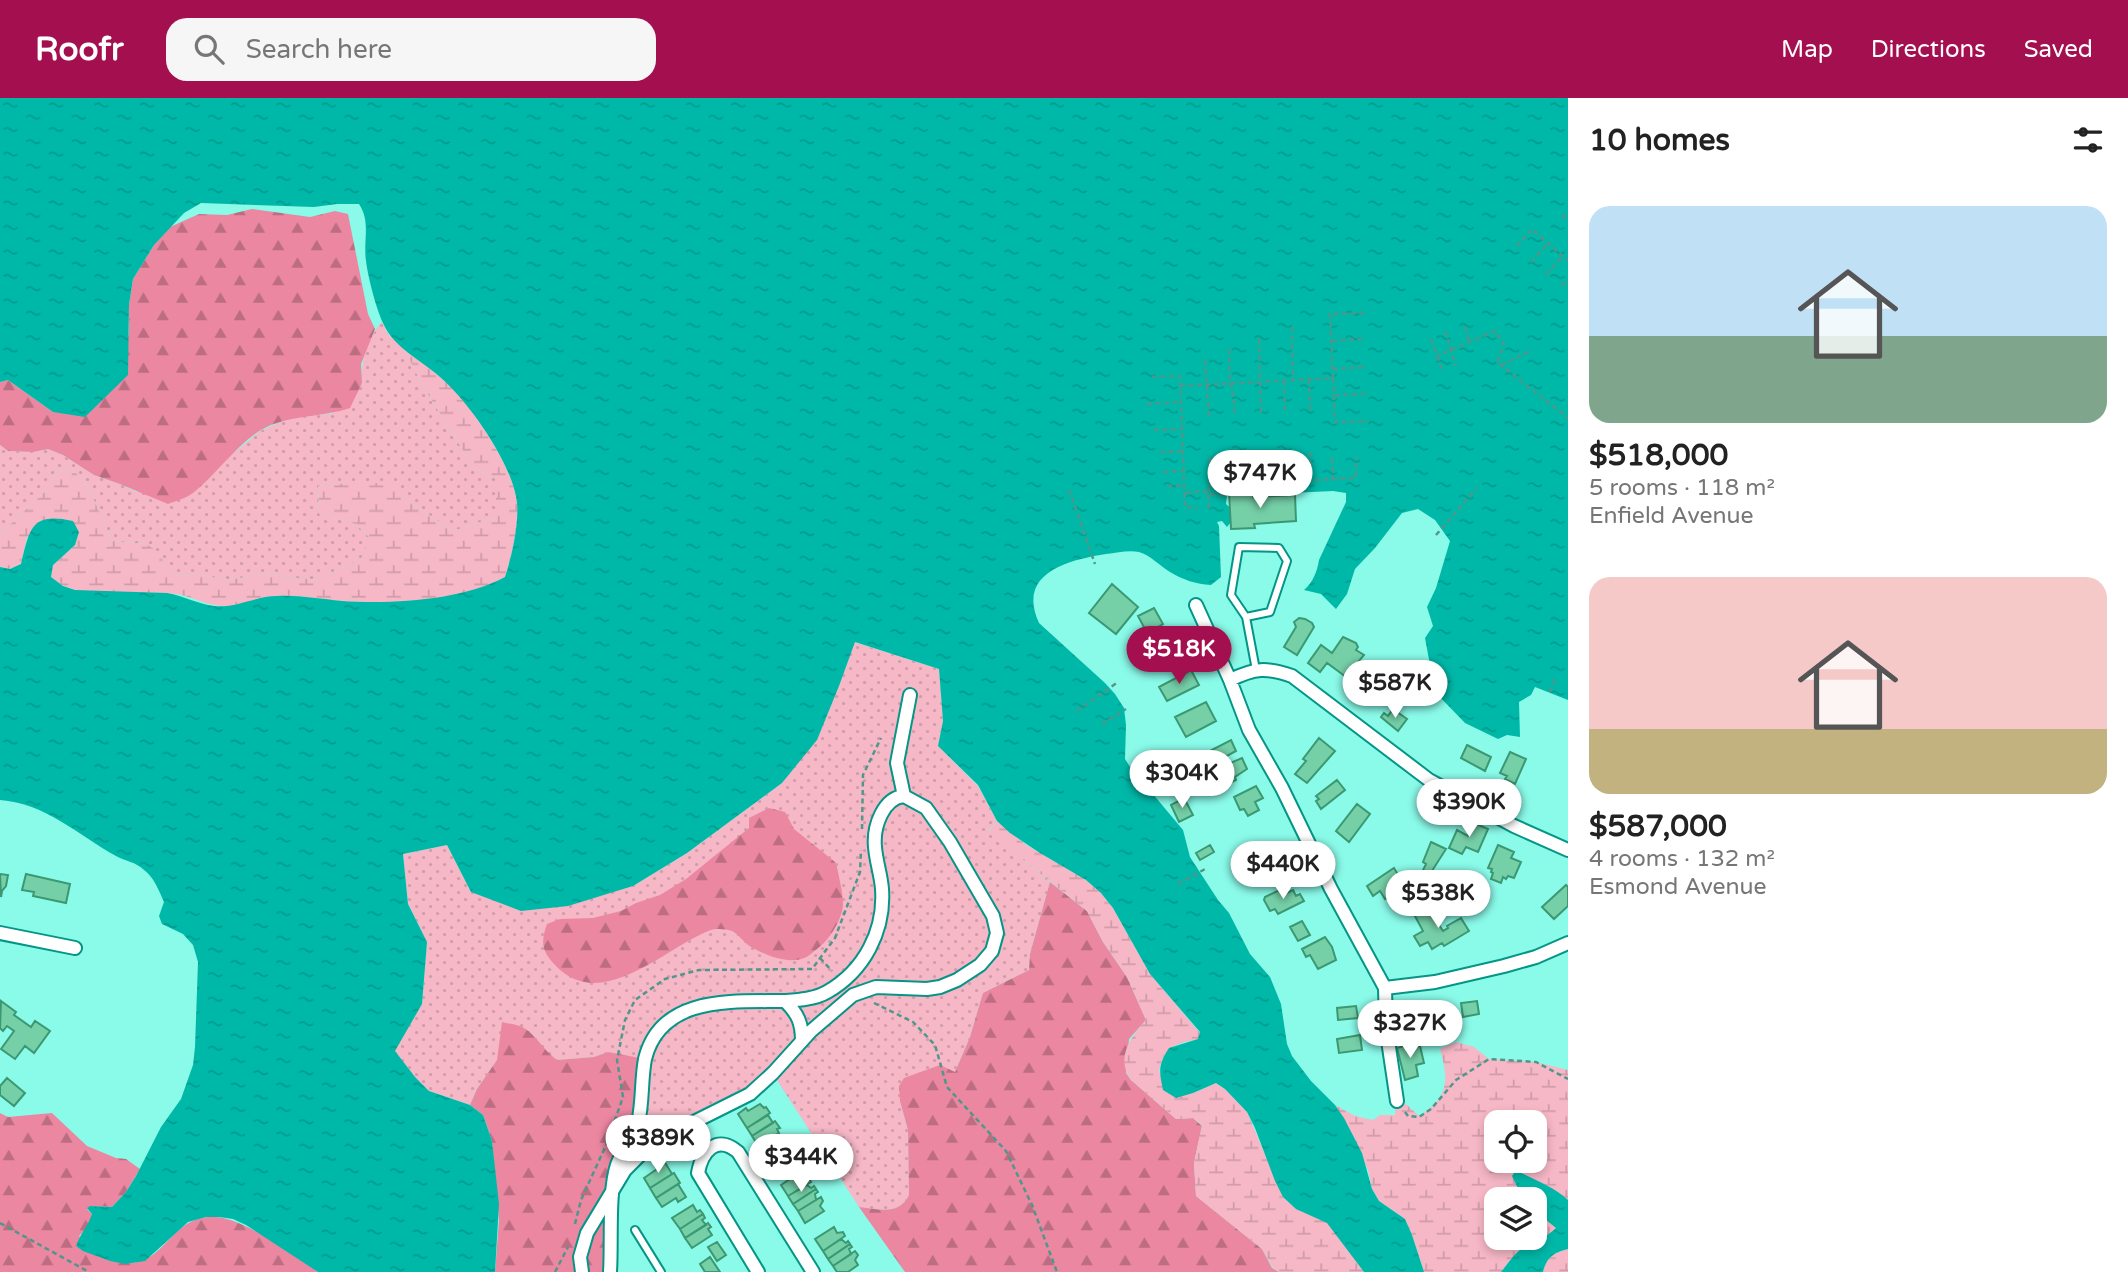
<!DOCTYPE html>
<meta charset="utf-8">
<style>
body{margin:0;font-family:"Varela Round",sans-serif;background:#f6f6f6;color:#222;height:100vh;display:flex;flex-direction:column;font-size:26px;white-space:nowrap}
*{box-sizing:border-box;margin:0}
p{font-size:23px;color:#767676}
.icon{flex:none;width:38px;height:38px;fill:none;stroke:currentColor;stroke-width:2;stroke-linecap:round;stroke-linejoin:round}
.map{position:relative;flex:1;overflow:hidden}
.side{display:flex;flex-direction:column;background:#fff;width:560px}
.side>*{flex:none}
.buttons{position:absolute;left:1484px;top:1012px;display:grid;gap:14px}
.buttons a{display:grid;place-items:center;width:63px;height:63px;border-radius:14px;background:#fff;box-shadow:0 4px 10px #0003;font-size:35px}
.price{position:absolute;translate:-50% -60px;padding:0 16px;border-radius:24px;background:#fff;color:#222;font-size:23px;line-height:46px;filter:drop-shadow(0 2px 4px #0008)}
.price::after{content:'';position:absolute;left:50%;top:42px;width:21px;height:16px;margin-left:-10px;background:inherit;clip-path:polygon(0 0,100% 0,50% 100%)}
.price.selected{background:#a30f4f;color:#fff}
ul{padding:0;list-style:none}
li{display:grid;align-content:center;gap:14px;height:371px;padding:0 21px}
li span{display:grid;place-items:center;height:217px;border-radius:21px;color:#555}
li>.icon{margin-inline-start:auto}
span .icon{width:126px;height:126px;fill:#fffc;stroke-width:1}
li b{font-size:30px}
h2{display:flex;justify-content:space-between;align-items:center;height:84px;padding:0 21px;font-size:30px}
header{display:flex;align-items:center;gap:42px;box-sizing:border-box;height:98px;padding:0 35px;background:#a30f4f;color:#fff}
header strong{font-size:33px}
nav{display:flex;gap:38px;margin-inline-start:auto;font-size:24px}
.search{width:490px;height:63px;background:#f6f6f6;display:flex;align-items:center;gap:18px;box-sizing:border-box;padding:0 24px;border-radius:21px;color:#767676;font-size:26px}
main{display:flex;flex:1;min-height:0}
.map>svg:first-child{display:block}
</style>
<header>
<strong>Roofr</strong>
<div class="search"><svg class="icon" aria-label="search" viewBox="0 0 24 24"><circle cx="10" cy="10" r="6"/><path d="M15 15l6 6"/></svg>Search here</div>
<nav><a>Map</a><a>Directions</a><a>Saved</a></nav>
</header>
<main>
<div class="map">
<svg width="1568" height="1174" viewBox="0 0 1568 1174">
<defs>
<pattern id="grass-dots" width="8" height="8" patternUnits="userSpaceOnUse" patternTransform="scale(1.75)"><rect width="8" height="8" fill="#f6b7c6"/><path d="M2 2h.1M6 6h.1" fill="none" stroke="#d19ca9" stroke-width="1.8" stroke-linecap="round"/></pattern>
<pattern id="forest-firs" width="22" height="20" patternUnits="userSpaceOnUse" patternTransform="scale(1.75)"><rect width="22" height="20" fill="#eb87a1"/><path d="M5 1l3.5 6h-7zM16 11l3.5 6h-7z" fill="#bc6d82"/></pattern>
<pattern id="wetland-marsh" width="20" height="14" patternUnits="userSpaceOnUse" patternTransform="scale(1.75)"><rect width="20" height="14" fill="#f6b7c6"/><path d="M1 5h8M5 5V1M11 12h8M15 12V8" fill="none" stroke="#d19ca9"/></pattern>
<pattern id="water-ripples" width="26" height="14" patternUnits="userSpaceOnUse" patternTransform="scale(1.75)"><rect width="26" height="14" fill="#00b8a8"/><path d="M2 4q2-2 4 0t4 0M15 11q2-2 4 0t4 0" fill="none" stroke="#009d90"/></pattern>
</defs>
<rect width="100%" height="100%" fill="#8afae9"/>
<!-- grass -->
<path fill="url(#grass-dots)" d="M382 224 388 236 404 251 423 288 474 370 496 381V419L453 433 410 404 391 385H348L318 388 319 416 356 426 370 440 361 461 316 482 262 476 229 482 199 477 168 478 160 456 146 446 112 443 89 391 76 375 57 372 48 391 0 436V347L8 353 33 354 48 351 63 357 94 377 120 386 137 394 235 354 260 333 285 322 308 317 331 316 362 285C361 263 366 241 382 224Z
M854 544 939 571 943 623 938 648 978 688 997 723 988 733 1050 784 1030 856 1029 872 983 895 970 939 955 974 900 1003 908 1032 909 1097C899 1118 879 1111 859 1109L773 976 625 1072 608 954 594 959 557 962 545 954 533 937 497 962 477 991 470 1007 429 993 415 979 394 953 422 906 427 844 408 806 403 756 447 747 471 794 633 788 687 755 782 685 839 588Z"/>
<!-- forest -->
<path fill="url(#forest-firs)" d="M252 111 310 119 335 113 348 116 368 216 375 231 361 266 362 285 350 310C320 320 289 316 261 332 235 348 217 376 193 395 186 400 176 403 168 406L120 386 94 377 63 357 48 351 33 354 8 353 0 347V284L8 282 53 314 129 237V207L133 181 154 147 170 129 199 116 227 117Z
M769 710 785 714 794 731 835 764 837 769C839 780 843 794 843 806 843 820 829 843 817 851 813 854 808 859 804 860 787 867 762 856 748 847 743 843 738 836 732 833 727 831 716 830 711 832 667 848 603 915 557 869 542 854 540 846 547 826L560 821 593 820 621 813 636 805 660 797 686 781 749 730V720Z
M1050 784 1087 813 1103 844 1127 879 1146 922 1129 941 1126 975 1131 982 1176 1021 1193 1020 1202 1028 1194 1065 1196 1098 1262 1151 1272 1170 1279 1174H905L859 1109C879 1111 899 1118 909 1097L908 1032 900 1003 899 988 904 980 940 967 955 974 970 939 983 895 1029 872 1030 856Z
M502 924C509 926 518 926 524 930 536 937 544 953 557 962L594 959 608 954 645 961 640 1012 622 1055 610 1174H495L499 1122 492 1043 483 1017 470 1007 477 991 497 962Z
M0 1015 8 1019 52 1015 87 1048 116 1060 126 1061 140 1071 126 1094 112 1109 90 1108 87 1111 92 1116 89 1128 79 1138C93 1156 94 1159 117 1164 165 1173 166 1122 209 1119 239 1116 293 1156 318 1174H0Z"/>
<!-- wetland -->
<path fill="url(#wetland-marsh)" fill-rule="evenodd" d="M404 251C419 263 436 274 450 288 475 313 512 368 517 404 519 425 512 458 505 479 459 504 395 506 343 503 322 502 301 497 279 498 261 498 245 507 227 508 208 509 194 499 176 496 146 492 89 500 64 488 59 486 55 482 51 479L53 467 75 447 27 439 21 466 10 471 0 469V436L48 391 57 372 76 375 89 391 112 443 146 446 160 455 168 478 199 477 229 482 262 476 316 482 361 461 369 439 356 426 319 416 318 388 348 385H392L410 404 453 433 496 419V381L474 370 423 288Z
M997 723 1025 746 1086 782 1101 795 1113 810 1150 876 1200 935 1199 941C1174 946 1164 948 1159 974L1193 995 1216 985 1225 991 1247 1014 1283 1099 1296 1111 1327 1124 1364 1174H1279L1273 1170 1262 1151 1196 1098 1194 1065 1202 1027 1193 1020 1176 1021 1131 982C1115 959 1131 939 1146 922L1127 879 1103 844 1087 813 988 734Z
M1456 944 1474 949 1489 961 1536 964 1568 972V1102C1553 1088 1533 1083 1516 1072L1517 1091 1523 1101H1496V1139H1535V1113L1556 1130C1544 1142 1533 1142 1521 1151 1513 1157 1507 1167 1501 1174H1424L1412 1137 1405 1121 1379 1103 1372 1091 1368 1072 1343 1020 1335 1007 1355 1018 1373 1022 1380 1017H1395L1396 997 1419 1018C1449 999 1449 983 1440 951ZM1496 1024H1535V1062H1496Z
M1568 1151V1174H1543C1547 1159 1553 1155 1568 1151Z"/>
<!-- water -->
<path fill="url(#water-ripples)" d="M0 0H1568V602L1535 589 1531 597 1519 604 1520 639 1507 637 1498 641 1465 625 1435 594 1425 540 1433 528 1427 509 1436 490 1450 443 1435 422 1418 411 1402 415 1375 450 1355 471 1347 496 1336 511 1321 496 1304 492C1313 484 1317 474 1319 462L1346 404V395L1333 393 1227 398 1226 406 1237 416 1227 429 1222 423 1217 424 1219 428 1221 479 1211 487C1196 486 1183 482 1170 474 1160 468 1150 457 1139 454 1128 452 1117 455 1106 456 1068 462 1016 475 1039 525L1105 585 1115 596 1124 610 1126 627 1125 661 1134 675 1147 689 1183 732 1190 759 1218 802 1229 815 1250 856 1270 879 1281 906 1287 946 1292 958 1311 983 1335 1007 1344 1020 1362 1055 1372 1091 1379 1103 1405 1121 1412 1137 1424 1174H1364L1327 1125 1296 1111 1283 1099 1275 1083 1255 1030 1247 1014 1225 991 1216 985 1193 995 1176 1000 1163 992C1159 973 1158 967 1169 950L1198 941 1200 934 1150 876 1113 810 1101 795 1086 782 1040 755 1010 735 997 723 978 687 938 648 943 623 939 571 855 544 839 588 817 642 782 685 687 755 633 788 568 808 521 813 471 794 447 747 403 756 408 806 427 844 422 906 395 953 415 979 429 993 470 1007 483 1017 492 1043 499 1106 495 1174H318L246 1127 233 1121 219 1119H206L188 1124 145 1163 125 1166 110 1163 83 1153 76 1148C80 1136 88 1128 92 1116L87 1110 90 1108 112 1109 126 1094 136 1078 161 1029 181 1001 193 967 195 949 198 864 193 847 183 836 162 826 159 818 164 804C159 793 154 779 144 772 136 764 125 763 116 758 78 737 45 705 0 702V469L10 471 21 466C30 430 31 414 73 423L79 434 75 447 53 467 51 479 63 488 75 492 167 495C184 498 198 506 214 508 237 510 256 498 277 498 299 497 320 501 342 503 392 506 460 503 505 479 512 458 519 426 517 405 513 366 469 304 440 279 421 262 393 249 383 225 376 210 368 179 366 163 363 142 371 124 359 106H337L314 109 201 105 184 115 154 147 133 181 129 207 128 277 85 319 53 314 8 282 0 284Z
M1516 1072C1533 1082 1553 1088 1568 1102V1151C1553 1155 1547 1159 1543 1174H1501C1507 1167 1513 1157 1521 1151 1533 1142 1544 1142 1556 1130L1535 1113V1101H1523L1512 1078Z"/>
<!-- building -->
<path fill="#75d0a8" stroke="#3b9872" stroke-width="2" d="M1253 393V399L1295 397 1296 423 1254 426 1255 430 1231 431 1229 394Z
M1112 486 1138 509 1116 536 1089 515Z
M1154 510 1163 526 1147 535 1138 518Z
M1299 520 1305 521 1312 525 1314 529 1297 557 1284 549 1296 529 1294 524Z
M1343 539 1356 545 1358 549 1356 552 1364 557 1346 579 1327 565 1320 574 1308 565 1321 547 1332 555Z
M1167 542 1171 549 1173 548 1180 566 1165 573 1153 550Z
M1191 572 1199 587 1167 603 1159 589Z
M1206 604 1216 623 1186 639 1175 619Z
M1393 611 1407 621 1398 633 1381 619 1384 615 1388 618Z
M1319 640 1335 653 1307 685 1295 676 1306 663 1303 661Z
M1231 642 1236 653 1212 666 1206 655Z
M1467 647 1491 659 1485 673 1461 660Z
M1510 654 1526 661 1515 686 1505 681 1507 678 1500 675Z
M1242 660 1247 671 1235 679 1236 682 1230 685 1221 669Z
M1337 682 1345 692 1321 711 1316 703 1319 701 1316 698Z
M1256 688 1263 700 1255 704 1259 712 1248 718 1244 711 1240 712 1234 699Z
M1184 700 1193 717 1179 724 1171 707Z
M1357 706 1370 716 1349 744 1336 733Z
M1474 725 1488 731 1478 754 1466 749 1462 756 1449 750 1457 732 1468 738Z
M1431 744 1446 751 1430 776 1423 772 1426 766 1423 764Z
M1210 747 1214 754 1200 762 1196 755Z
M1498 747 1514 754 1511 760 1521 764 1514 780 1508 778 1506 781 1503 779 1501 785 1491 781 1493 775 1491 774 1492 771 1488 770Z
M1297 765 1306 780 1290 789 1282 773Z
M1394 770 1400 780 1392 785 1397 793 1385 801 1380 793 1373 798 1367 788Z
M0 776 8 777 6 788 2 793 1 799Z
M26 776 70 786 66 805 33 798 34 794 22 792Z
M1566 787 1568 789V808L1554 821 1542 809Z
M1284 790 1287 795 1293 792 1296 798 1300 796 1304 803 1278 816 1275 811 1270 813 1264 802 1265 799Z
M1428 810 1443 833 1448 830 1447 828 1461 820 1469 833 1444 848 1442 845 1432 851 1428 844 1420 848 1414 838 1423 833 1415 818Z
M1302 823 1310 837 1298 843 1290 829Z
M1325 839 1332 849 1336 862 1318 871 1310 857 1306 859 1302 851Z
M1 903 16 914 14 917 31 929 35 923 50 933 34 955 25 948 15 961 1 951 14 933 7 928 3 933 0 930Z
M1422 903H1438L1440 920 1434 921 1435 930 1415 933 1414 924H1411L1409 906Z
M1477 903 1479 916 1463 919 1461 905Z
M1356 908 1358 920 1338 922 1337 910Z
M1360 937 1362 952 1339 955 1337 941Z
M1411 946 1412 950 1420 948 1424 965 1416 967 1418 978 1405 982 1397 950Z
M7 980 25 995 14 1008 0 997V988Z
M760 1006 764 1010 766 1009 770 1015 747 1030 738 1016 746 1010 748 1013Z
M768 1017 773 1025 752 1038 747 1030Z
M775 1023 780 1030 777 1031 779 1035 767 1042 769 1046 761 1052 752 1038Z
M664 1063 672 1076 650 1090 644 1080 657 1071 655 1068Z
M674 1075 680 1085 656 1100 650 1090Z
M799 1075 803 1081 808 1079 811 1084 788 1098 781 1087Z
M678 1086 686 1099 678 1104 676 1100 662 1109 656 1100Z
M807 1087 811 1090 814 1088 816 1091 793 1106 788 1098Z
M816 1091 818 1094 815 1096 816 1102 798 1113 793 1106Z
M821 1099 823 1103 820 1108 824 1113 805 1125 798 1113Z
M693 1107 697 1114 700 1112 703 1116 680 1131 672 1120Z
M703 1116 705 1120 702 1122 706 1127 685 1140 680 1131Z
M708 1125 711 1129 708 1131 712 1137 692 1150 685 1140Z
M834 1129 837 1135 843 1134 845 1138 823 1153 815 1141Z
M841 1141 846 1145 848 1143 850 1146 828 1161 823 1153Z
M717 1144 726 1157 717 1163 708 1149Z
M850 1146 852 1149 849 1151 851 1156 833 1168 828 1161Z
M855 1153 858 1157 855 1162 858 1167 848 1174H837L833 1168Z
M710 1159 720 1174H705L700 1166Z"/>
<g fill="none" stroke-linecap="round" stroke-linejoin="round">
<defs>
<path id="lane" d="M1246 519 1231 497 1239 449 1279 450 1287 463 1270 514 1246 519 1256 572
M755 1081 803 1049
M635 1132 661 1174"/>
<path id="street" d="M1196 507 1230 582 1249 632 1282 690 1331 791 1385 890 1386 929 1397 1003
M1230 582C1255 570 1266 569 1292 578L1429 682 1514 728 1568 752
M0 835 75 850
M1385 890 1435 884 1504 868 1536 859 1568 845
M785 903C799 902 815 901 827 894 864 873 885 833 882 791 881 777 876 763 875 749 873 729 883 700 904 698
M582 1174 580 1159 587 1135 625 1072 644 1053 684 1029 750 996 773 975 811 933 853 897 876 889 927 891 940 889 957 882 980 867 992 853 997 835 993 818 950 744 926 710 904 698 897 665 910 597
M610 1174C612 1144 608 1094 617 1067 622 1052 634 1040 638 1025 643 1004 641 982 645 961 661 896 735 904 785 903 798 916 802 925 802 943
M758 1174 698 1075C702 1053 717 1036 738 1054L813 1174"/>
</defs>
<!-- lane casing -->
<use href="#lane" stroke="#059587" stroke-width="10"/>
<!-- street casing -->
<use href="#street" stroke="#059587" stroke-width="16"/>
<!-- path -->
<path stroke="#4f978c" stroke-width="2.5" stroke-dasharray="5 3.5" stroke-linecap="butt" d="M1562 117 1568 122
M1517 148 1532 131 1568 163
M1531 164 1548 145
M1546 176 1563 158
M1562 188 1568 181
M1292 229 1293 282
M1465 229 1469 243
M1445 233 1456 268
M1259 241 1261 315
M1431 241 1437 258 1495 233 1504 247 1497 264 1568 320
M1332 243 1363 241
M1229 251 1230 285 1232 290 1235 316
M1437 258 1443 274
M1205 262 1209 318
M1501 267 1532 252
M1333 271 1365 269
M1152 279 1180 278 1185 409 1198 410
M1333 280 1335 324 1369 323
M1309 281 1310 312
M1284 282 1285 313
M1180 288 1333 280 1330 216 1364 215
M1335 297 1367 296
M1147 306 1181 304
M1154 332 1182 331
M1160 354 1183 353
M1285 354V384
M1310 354 1311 383
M1235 357V387
M1259 357 1261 386
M1210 360V388
M1332 360 1333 382
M1163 374 1184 373
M1167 388 1185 387
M1069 392 1095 466
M1186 395 1204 393 1208 396 1227 398
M1209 410 1208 396 1210 388 1356 380V359
M1436 437 1477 390
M1550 594 1555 581
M1077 613 1118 584
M1102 626 1126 611
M1139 691 1163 677
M862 731 863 677 881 640
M1178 786 1207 770
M820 860 832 873
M874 905 913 924 935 947 947 989 1006 1053 1032 1107 1057 1174
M1405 1014 1408 1018 1419 1019 1431 1011 1456 982 1489 961 1536 964 1568 981
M0 1125 89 1174
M575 1126 581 1102 607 1045 623 999 617 962 625 922 635 902 665 881 699 872 812 871 835 840 860 774 861 752
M555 1174 568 1149"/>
<!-- lane -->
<use href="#lane" stroke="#fff" stroke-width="6"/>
<!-- street -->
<use href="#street" stroke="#fff" stroke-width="12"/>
</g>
</svg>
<div class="buttons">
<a><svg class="icon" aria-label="locate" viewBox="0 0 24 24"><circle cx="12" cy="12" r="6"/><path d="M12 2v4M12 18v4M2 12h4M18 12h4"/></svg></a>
<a><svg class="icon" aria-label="layers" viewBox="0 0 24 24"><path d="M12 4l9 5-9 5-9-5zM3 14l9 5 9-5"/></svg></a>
</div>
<b class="price" style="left:1260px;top:412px">$747K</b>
<b class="price selected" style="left:1179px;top:588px">$518K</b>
<b class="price" style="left:1395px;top:622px">$587K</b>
<b class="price" style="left:1182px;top:712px">$304K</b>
<b class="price" style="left:1469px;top:741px">$390K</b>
<b class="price" style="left:1283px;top:803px">$440K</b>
<b class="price" style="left:1438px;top:832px">$538K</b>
<b class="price" style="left:1410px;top:962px">$327K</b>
<b class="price" style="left:658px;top:1077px">$389K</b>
<b class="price" style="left:801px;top:1096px">$344K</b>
</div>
<section class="side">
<h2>10 homes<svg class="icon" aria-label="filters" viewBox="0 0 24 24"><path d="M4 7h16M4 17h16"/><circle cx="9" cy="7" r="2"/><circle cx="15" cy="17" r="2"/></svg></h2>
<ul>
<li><span style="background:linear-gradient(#bfe0f5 60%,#7fa58c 0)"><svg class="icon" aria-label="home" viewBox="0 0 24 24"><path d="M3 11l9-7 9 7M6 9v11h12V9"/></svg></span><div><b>$518,000</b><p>5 rooms · 118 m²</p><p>Enfield Avenue</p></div></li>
<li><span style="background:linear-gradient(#f6c9c9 70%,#c2b280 0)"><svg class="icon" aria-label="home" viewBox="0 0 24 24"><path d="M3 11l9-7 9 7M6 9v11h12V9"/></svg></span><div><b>$587,000</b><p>4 rooms · 132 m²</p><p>Esmond Avenue</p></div></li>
</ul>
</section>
</main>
